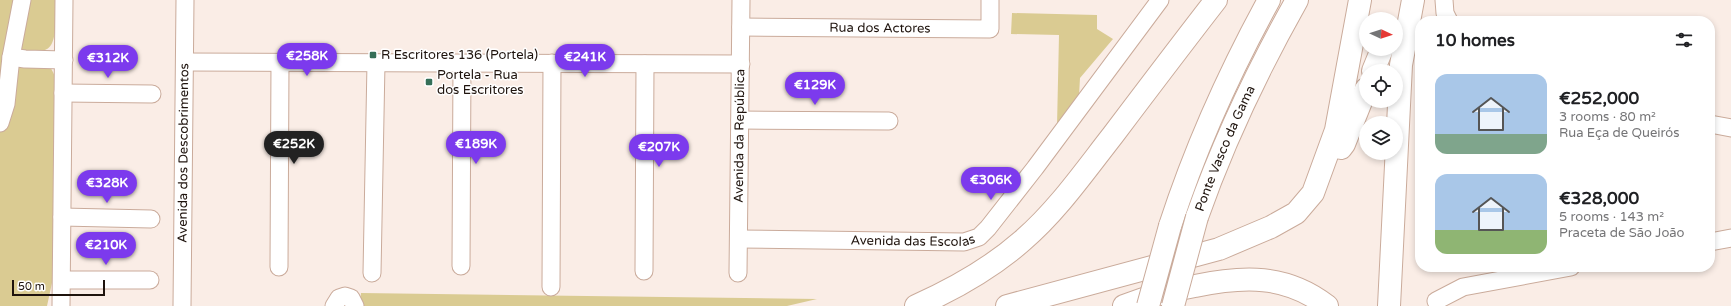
<!DOCTYPE html>
<meta charset="utf-8">
<style>
body{margin:0;font-family:"Varela Round",sans-serif;background:#f2f2f2;color:#202124;height:100vh;display:flex;flex-direction:column;font-size:15px;white-space:nowrap}
*{box-sizing:border-box;margin:0}
p{font-size:13px;color:#757577}
.icon{flex:none;width:22px;height:22px;fill:none;stroke:currentColor;stroke-width:2;stroke-linecap:round;stroke-linejoin:round}
.map{position:relative;flex:1;overflow:hidden}
.side{position:absolute;left:1415px;top:16px;width:300px;height:256px;display:flex;flex-direction:column;background:#fff;border-radius:16px;box-shadow:0 2px 6px #0003}
.side>*{flex:none}
.needle{width:26px;rotate:94deg}
.buttons{position:absolute;left:1359px;top:12px;display:grid;gap:8px}
.buttons a{display:grid;place-items:center;width:44px;height:44px;border-radius:50%;background:#fff;box-shadow:0 2px 6px #0003;font-size:20px}
.scale{position:absolute;left:12px;bottom:10px;width:93px;box-sizing:border-box;padding-left:4px;border:2px solid #1e130d;border-top:0;font-size:11px;line-height:14px;white-space:nowrap;color:#1e130d;-webkit-text-stroke:3px #fff;paint-order:stroke}
.price{position:absolute;translate:-50% -34px;padding:0 9px;border-radius:14px;background:#7c3aed;color:#fff;font-size:13px;line-height:26px;filter:drop-shadow(0 1px 2px #0008)}
.price::after{content:'';position:absolute;left:50%;top:24px;width:12px;height:9px;margin-left:-6px;background:inherit;clip-path:polygon(0 0,100% 0,50% 100%)}
.price.current{background:#222;color:#fff}
ul{padding:0;list-style:none}
li{display:flex;align-items:center;gap:12px;height:100px;padding:0 20px}
li span{display:grid;place-items:center;flex:none;width:112px;height:80px;border-radius:12px;color:#555}
li>.icon{margin-inline-start:auto}
span .icon{width:48px;height:48px;fill:#fffc;stroke-width:1}
li b{font-size:17px}
h2{display:flex;justify-content:space-between;align-items:center;height:48px;padding:0 20px;font-size:17px}
.map>svg:first-child{display:block}
</style>
<div class="map">
<svg width="1731" height="306" viewBox="0 0 1731 306">
<rect width="100%" height="100%" fill="#faede6"/>
<!-- green -->
<path fill="#dacb92" d="M0 0H55C55 12 59 46 45 50 39 52 30 50 23 50V63C39 63 49 59 55 77V269L47 306H0Z
M1012 13 1097 15V29L1113 39 1080 78 1079 96 1057 126 1059 35 1011 34Z
M361 293 817 299 787 306H360Z"/>
<g fill="none" stroke-linecap="round" stroke-linejoin="round">
<defs>
<g id="minor">
<path d="M1444 0 1445 13 1449 21"/>
<path id="s1" d="M741 27 990 29V0"/>
<path d="M11 57 25 59 64 60"/>
<path d="M185 62 741 64"/>
<path d="M63 93 152 94"/>
<path d="M740 120 889 121"/>
<path d="M0 123 6 104 11 57 22 0"/>
<path d="M1710 124 1731 128"/>
<path d="M62 217 151 219"/>
<path id="s2" d="M739 239 964 242 979 237 988 228 1035 168 1160 0"/>
<path d="M1710 242 1731 238"/>
<path d="M461 266 462 63"/>
<path d="M279 267 280 62"/>
<path d="M644 271 645 64"/>
<path d="M372 273 376 63"/>
<path id="s3" d="M738 273 741 0"/>
<path d="M62 280H150"/>
<path d="M551 287 552 63"/>
<path d="M1436 301 1463 287 1571 267"/>
<path d="M61 306 64 0"/>
<path id="s4" d="M182 306 185 0"/>
<path d="M334 306 339 298 345 296 351 298 355 306"/>
</g>
<g id="highway">
<path d="M1373 71 1382 49"/>
<path d="M1341 148 1344 144 1366 89"/>
<path id="s5" d="M1197 217C1224 140 1257 71 1297 0"/>
<path d="M1170 226C1196 146 1229 73 1269 0"/>
<path d="M916 306C954 289 990 269 1022 241 1057 211 1084 172 1113 135 1147 90 1181 45 1216 0"/>
<path d="M1007 306 1219 249 1271 227 1296 213 1313 193 1336 130 1360 0"/>
<path d="M1124 306C1147 297 1171 290 1195 286 1243 276 1286 274 1327 306"/>
<path d="M1389 306 1401 65 1413 0"/>
</g>
</defs>
<!-- minor casing -->
<use href="#minor" stroke="#caab9b" stroke-width="19"/>
<!-- highway casing -->
<use href="#highway" stroke="#caab9b" stroke-width="24"/>
<!-- minor -->
<use href="#minor" stroke="#fff" stroke-width="17"/>
<!-- highway -->
<use href="#highway" stroke="#fff" stroke-width="22"/>
<defs>
<path id="highway-bridge" d="M1148 306 1170 226
M1173 306 1197 217"/>
</defs>
<!-- highway-bridge casing -->
<use href="#highway-bridge" stroke="#caab9b" stroke-width="24" stroke-linecap="butt"/>
<!-- highway-bridge -->
<use href="#highway-bridge" stroke="#fff" stroke-width="22"/>
</g>
<!-- markers -->
<g fill="#356f58" stroke="#fff" stroke-width="1.5">
<rect x="369" y="51" width="8" height="8" rx="2"/>
<rect x="425" y="78" width="8" height="8" rx="2"/>
</g>
<g text-anchor="middle" dominant-baseline="central" stroke-width="3" stroke-linejoin="round" paint-order="stroke">
<!-- street labels -->
<g font-size="13" fill="#1e130d" stroke="#fff">
<text stroke="none"><textPath href="#s1" startOffset="139">Rua dos Actores</textPath></text>
<text stroke="none"><textPath href="#s3" startOffset="137">Avenida da República</textPath></text>
<text stroke="none"><textPath href="#s5" startOffset="74">Ponte Vasco da Gama</textPath></text>
<text stroke="none"><textPath href="#s4" startOffset="153">Avenida dos Descobrimentos</textPath></text>
<text stroke="none"><textPath href="#s2" startOffset="174">Avenida das Escolas</textPath></text>
</g>
<!-- poi labels -->
<g font-size="13" fill="#1e130d" stroke="#fff" text-anchor="start">
<text x="381" y="55">R Escritores 136 (Portela)</text>
<text x="437" y="75">Portela - Rua<tspan x="437" dy="15">dos Escritores</tspan></text>
</g>
</g>
</svg>
<div class="buttons">
<a><svg class="needle" viewBox="-14 -14 28 28"><path d="M0-13l5 13h-10z" fill="#e53935"/><path d="M0 13l5-13h-10z" fill="#757577"/></svg></a>
<a><svg class="icon" aria-label="locate" viewBox="0 0 24 24"><circle cx="12" cy="12" r="6"/><path d="M12 2v4M12 18v4M2 12h4M18 12h4"/></svg></a>
<a><svg class="icon" aria-label="layers" viewBox="0 0 24 24"><path d="M12 4l9 5-9 5-9-5zM3 14l9 5 9-5"/></svg></a>
</div>
<div class="scale">50 m</div>
<b class="price" style="left:307px;top:77px">€258K</b>
<b class="price" style="left:585px;top:78px">€241K</b>
<b class="price" style="left:108px;top:79px">€312K</b>
<b class="price" style="left:815px;top:106px">€129K</b>
<b class="price current" style="left:294px;top:165px">€252K</b>
<b class="price" style="left:476px;top:165px">€189K</b>
<b class="price" style="left:659px;top:168px">€207K</b>
<b class="price" style="left:991px;top:201px">€306K</b>
<b class="price" style="left:107px;top:204px">€328K</b>
<b class="price" style="left:106px;top:266px">€210K</b>
<section class="side">
<h2>10 homes<svg class="icon" aria-label="filters" viewBox="0 0 24 24"><path d="M4 7h16M4 17h16"/><circle cx="9" cy="7" r="2"/><circle cx="15" cy="17" r="2"/></svg></h2>
<ul>
<li><span style="background:linear-gradient(#a9c7e8 75%,#7fa58c 0)"><svg class="icon" aria-label="home" viewBox="0 0 24 24"><path d="M3 11l9-7 9 7M6 9v11h12V9"/></svg></span><div><b>€252,000</b><p>3 rooms · 80 m²</p><p>Rua Eça de Queirós</p></div></li>
<li><span style="background:linear-gradient(#a9c7e8 70%,#8fb573 0)"><svg class="icon" aria-label="home" viewBox="0 0 24 24"><path d="M3 11l9-7 9 7M6 9v11h12V9"/></svg></span><div><b>€328,000</b><p>5 rooms · 143 m²</p><p>Praceta de São João</p></div></li>
</ul>
</section>
</div>
